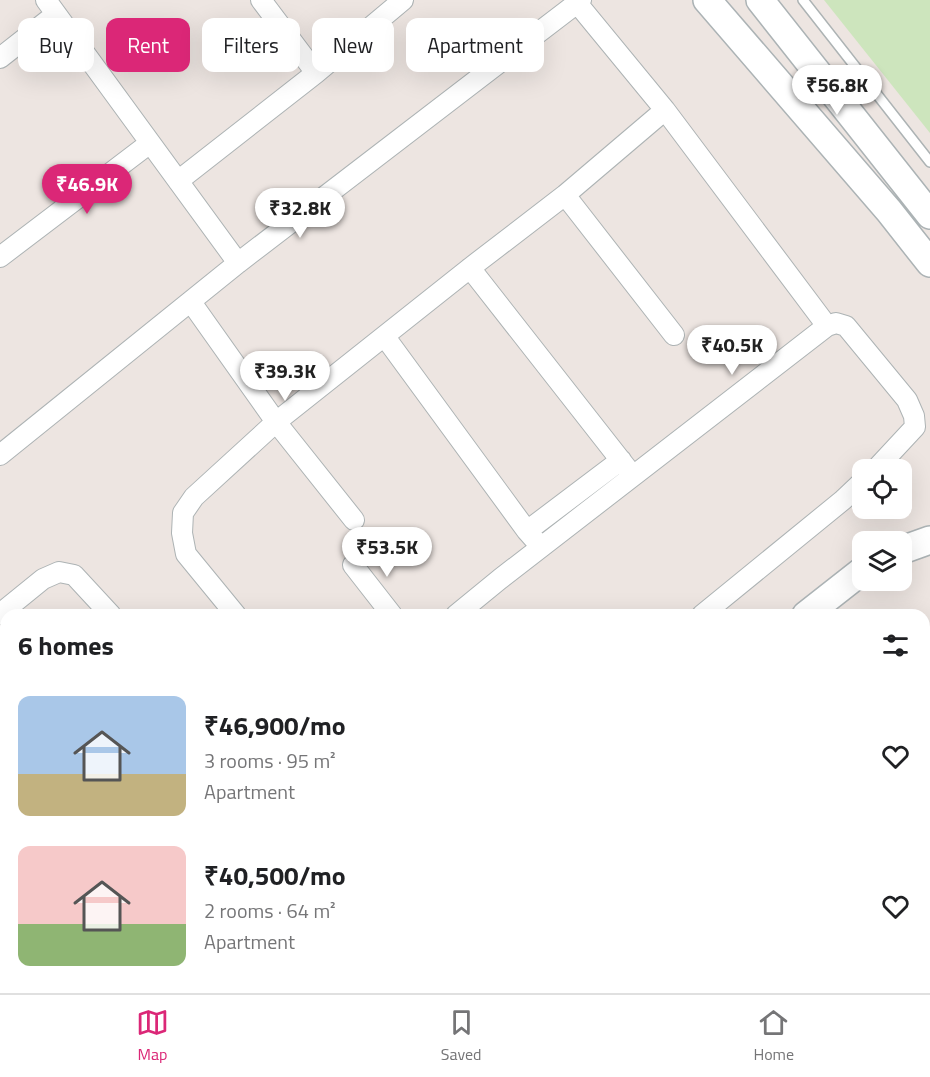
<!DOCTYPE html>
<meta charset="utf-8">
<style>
body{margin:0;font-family:"Titillium Web",sans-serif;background:#f6f6f6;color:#202124;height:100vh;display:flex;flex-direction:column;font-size:22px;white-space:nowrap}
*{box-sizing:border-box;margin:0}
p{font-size:20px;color:#757577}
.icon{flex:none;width:33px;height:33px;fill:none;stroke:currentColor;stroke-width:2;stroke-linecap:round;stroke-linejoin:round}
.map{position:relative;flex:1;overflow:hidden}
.drawer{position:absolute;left:0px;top:609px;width:930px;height:384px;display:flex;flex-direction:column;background:#fff;border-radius:18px 18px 0 0;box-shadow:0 6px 24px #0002}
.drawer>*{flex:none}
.top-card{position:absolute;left:18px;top:18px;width:600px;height:54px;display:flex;gap:12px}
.controls{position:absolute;left:852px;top:459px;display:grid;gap:12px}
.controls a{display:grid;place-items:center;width:60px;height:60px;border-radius:12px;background:#fff;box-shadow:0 6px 24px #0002;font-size:30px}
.price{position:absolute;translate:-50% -51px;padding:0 14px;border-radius:21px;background:#fff;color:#222;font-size:20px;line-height:39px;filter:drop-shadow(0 2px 3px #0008)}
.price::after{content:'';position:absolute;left:50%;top:36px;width:18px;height:14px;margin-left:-9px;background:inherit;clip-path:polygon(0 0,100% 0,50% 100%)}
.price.on{background:#db2777;color:#fff}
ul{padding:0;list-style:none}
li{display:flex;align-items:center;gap:18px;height:150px;padding:0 18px}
li span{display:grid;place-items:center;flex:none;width:168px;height:120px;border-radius:12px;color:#555}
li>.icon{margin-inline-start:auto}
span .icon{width:72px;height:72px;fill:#fffc;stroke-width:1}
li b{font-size:26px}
h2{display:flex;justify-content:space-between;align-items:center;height:72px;padding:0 18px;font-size:26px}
.chip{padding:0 21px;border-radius:12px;background:#fff;box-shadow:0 6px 24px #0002;font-size:21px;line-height:54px}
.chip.on{background:#db2777;color:#fff}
.tabs{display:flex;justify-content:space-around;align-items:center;height:84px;border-top:2px solid #e0e0e0;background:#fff;font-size:16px;color:#757577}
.tabs a{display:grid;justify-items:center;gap:3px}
.tabs .on{color:#db2777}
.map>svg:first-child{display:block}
</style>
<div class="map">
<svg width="930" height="993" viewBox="0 0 930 993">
<rect width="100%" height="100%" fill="#ede5e1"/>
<!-- green -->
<path fill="#cde5bd" d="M824 0H930V133Z"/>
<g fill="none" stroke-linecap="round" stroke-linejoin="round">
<defs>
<path id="lane" d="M803 0 930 162"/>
<path id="street" d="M46 0 238 263
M261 0 316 73
M577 3 665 110 827 326
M0 58 56 14
M178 181 316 73 403 0
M565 195 674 335
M0 257 150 143
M470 268 633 476
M191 302 276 422 354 520
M385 337 527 531 541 547
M0 455 238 263 581 0
M527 531 621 460
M353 565 392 615
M0 614 43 579 59 572 74 575 111 615
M236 615 186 554 182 533 183 513 194 497 276 422 470 268 565 195 665 110
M456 615 500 579 827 326 836 323 846 326 907 400 914 416 915 427 875 470
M702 615 843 500 862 482
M0 666 6 674
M0 753 6 760
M0 949 6 945
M49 987 53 993
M189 987 193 993"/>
<path id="secondary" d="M707 0 889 211 930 263
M760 0 930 215
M902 550 930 540
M806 615 862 571
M336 993 344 987"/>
</defs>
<!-- lane casing -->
<use href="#lane" stroke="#adb3b4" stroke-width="12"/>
<!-- street casing -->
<use href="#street" stroke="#adb3b4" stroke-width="22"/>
<!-- secondary casing -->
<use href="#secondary" stroke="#acb3b5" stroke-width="30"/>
<!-- lane -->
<use href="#lane" stroke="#fff" stroke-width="9"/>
<!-- street -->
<use href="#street" stroke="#fff" stroke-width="20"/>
<!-- secondary -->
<use href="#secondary" stroke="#fff" stroke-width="27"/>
</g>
</svg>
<div class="controls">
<a><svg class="icon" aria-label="locate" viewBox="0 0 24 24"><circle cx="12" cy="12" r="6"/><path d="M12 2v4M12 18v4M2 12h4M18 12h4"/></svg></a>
<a><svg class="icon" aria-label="layers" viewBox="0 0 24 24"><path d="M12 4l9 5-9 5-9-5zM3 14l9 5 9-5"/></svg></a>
</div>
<b class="price" style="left:837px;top:116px">₹56.8K</b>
<b class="price on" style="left:87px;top:215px">₹46.9K</b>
<b class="price" style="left:300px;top:239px">₹32.8K</b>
<b class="price" style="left:732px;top:376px">₹40.5K</b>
<b class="price" style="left:285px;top:402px">₹39.3K</b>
<b class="price" style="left:387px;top:578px">₹53.5K</b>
<div class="top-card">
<a class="chip">Buy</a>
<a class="chip on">Rent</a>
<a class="chip">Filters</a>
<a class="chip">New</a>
<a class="chip">Apartment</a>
</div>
<section class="drawer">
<h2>6 homes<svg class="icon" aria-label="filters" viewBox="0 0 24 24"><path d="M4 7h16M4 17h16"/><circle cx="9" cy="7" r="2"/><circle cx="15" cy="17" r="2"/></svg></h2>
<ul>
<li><span style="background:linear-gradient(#a9c7e8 65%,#c2b280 0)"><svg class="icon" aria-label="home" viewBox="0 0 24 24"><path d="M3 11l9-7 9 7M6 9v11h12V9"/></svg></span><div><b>₹46,900/mo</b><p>3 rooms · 95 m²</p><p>Apartment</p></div><svg class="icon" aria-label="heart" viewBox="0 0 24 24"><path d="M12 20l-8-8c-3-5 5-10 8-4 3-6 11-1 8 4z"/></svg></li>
<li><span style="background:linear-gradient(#f6c9c9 65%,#8fb573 0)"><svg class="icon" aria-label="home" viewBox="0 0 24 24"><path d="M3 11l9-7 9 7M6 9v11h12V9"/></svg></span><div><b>₹40,500/mo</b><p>2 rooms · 64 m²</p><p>Apartment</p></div><svg class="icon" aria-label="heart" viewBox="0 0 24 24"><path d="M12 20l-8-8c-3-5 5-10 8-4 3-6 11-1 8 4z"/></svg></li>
</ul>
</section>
</div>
<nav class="tabs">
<a class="on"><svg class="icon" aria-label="map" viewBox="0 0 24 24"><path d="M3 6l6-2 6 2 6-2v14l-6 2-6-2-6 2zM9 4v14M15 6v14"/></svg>Map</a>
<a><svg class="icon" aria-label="saved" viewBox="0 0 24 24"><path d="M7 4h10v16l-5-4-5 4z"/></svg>Saved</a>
<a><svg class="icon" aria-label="home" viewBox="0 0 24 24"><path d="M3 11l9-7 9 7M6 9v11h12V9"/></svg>Home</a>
</nav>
